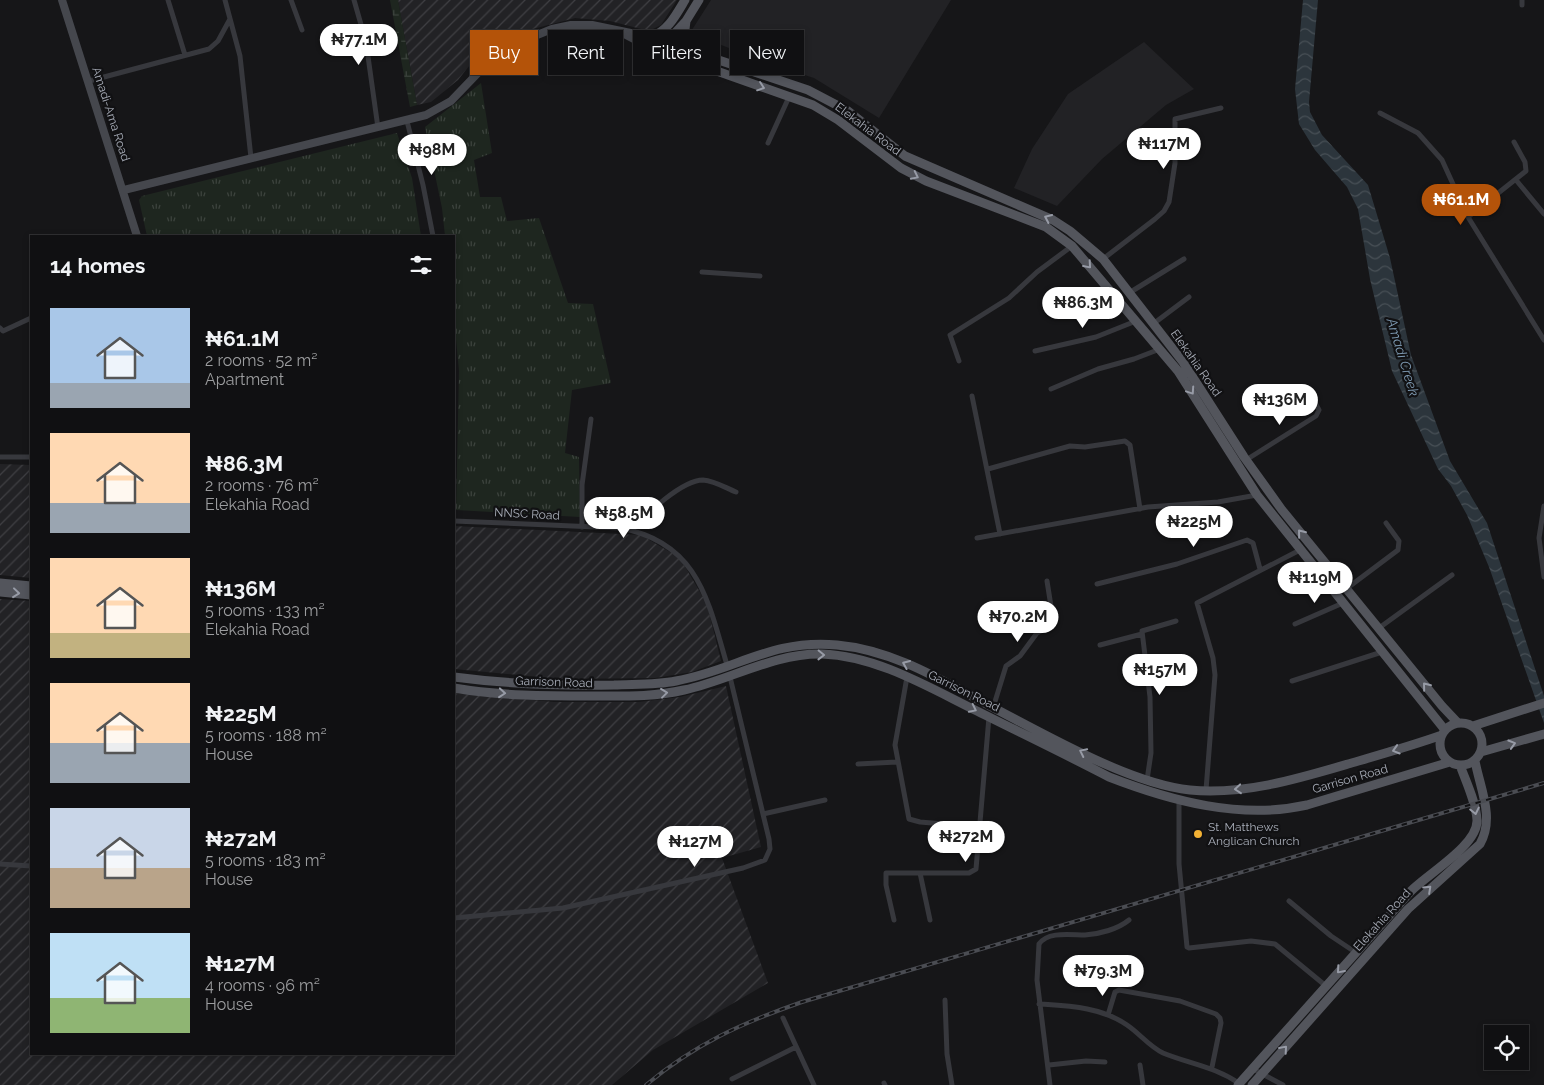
<!DOCTYPE html>
<meta charset="utf-8">
<style>
body{margin:0;font-family:Raleway,sans-serif;background:#19191b;color:#f1f3f6;height:100vh;display:flex;flex-direction:column;font-size:19px;white-space:nowrap}
*{box-sizing:border-box;margin:0}
p{font-size:16px;color:#9c9d9f}
.icon{flex:none;width:28px;height:28px;fill:none;stroke:currentColor;stroke-width:2;stroke-linecap:round;stroke-linejoin:round}
.map{position:relative;flex:1;overflow:hidden}
.details{position:absolute;left:30px;top:235px;width:425px;height:820px;display:flex;flex-direction:column;background:#101012;border-radius:0px;box-shadow:0 2px 8px #0003,0 0 0 1px #303032}
.details>*{flex:none}
.guide{position:absolute;left:470px;top:30px;width:475px;height:45px;display:flex;gap:10px}
.fabs{position:absolute;left:1484px;top:1025px;display:grid;gap:10px}
.fabs a{display:grid;place-items:center;width:45px;height:45px;border-radius:0px;background:#101012;box-shadow:0 2px 8px #0003,0 0 0 1px #303032;font-size:25px}
.price{position:absolute;translate:-50% -42px;padding:0 11px;border-radius:18px;background:#fff;color:#222;font-size:16px;line-height:32px;filter:drop-shadow(0 1px 2px #0008)}
.price::after{content:'';position:absolute;left:50%;top:30px;width:15px;height:11px;margin-left:-8px;background:inherit;clip-path:polygon(0 0,100% 0,50% 100%)}
.price.on{background:#b45309;color:#fff}
ul{padding:0;list-style:none}
li{display:flex;align-items:center;gap:15px;height:125px;padding:0 20px}
li span{display:grid;place-items:center;flex:none;width:140px;height:100px;border-radius:0px;color:#555}
li>.icon{margin-inline-start:auto}
span .icon{width:60px;height:60px;fill:#fffc;stroke-width:1}
li b{font-size:21px}
h2{display:flex;justify-content:space-between;align-items:center;height:60px;padding:0 20px;font-size:21px}
.pill{padding:0 18px;border-radius:0px;background:#101012;box-shadow:0 2px 8px #0003,0 0 0 1px #303032;font-size:18px;line-height:45px}
.pill.on{background:#b45309;color:#fff}
.map>svg:first-child{display:block}
</style>
<div class="map">
<svg width="1544" height="1085" viewBox="0 0 1544 1085">
<defs>
<pattern id="industrial-furrows" width="10" height="10" patternUnits="userSpaceOnUse" patternTransform="scale(1.25)"><rect width="10" height="10" fill="#222225"/><path d="M-1 1l2-2M0 10L10 0M9 11l2-2" fill="none" stroke="#3f3f43"/></pattern>
<pattern id="grass-tufts" width="24" height="20" patternUnits="userSpaceOnUse" patternTransform="scale(1.25)"><rect width="24" height="20" fill="#1e261f"/><path d="M3 7l-1-3M5 7V3M7 7l1-3M15 17l-1-3M17 17v-4M19 17l1-3" fill="none" stroke="#3c433d"/></pattern>
<pattern id="wetland-marsh" width="20" height="14" patternUnits="userSpaceOnUse" patternTransform="scale(1.25)"><rect width="20" height="14" fill="#1e261f"/><path d="M1 5h8M5 5V1M11 12h8M15 12V8" fill="none" stroke="#3c433d"/></pattern>
<pattern id="water-waves" width="16" height="10" patternUnits="userSpaceOnUse" patternTransform="scale(1.25)"><rect width="16" height="10" fill="#2c353c"/><path d="M0 5q4-4 8 0t8 0" fill="none" stroke="#485056"/></pattern>
</defs>
<rect width="100%" height="100%" fill="#161618"/>
<!-- built -->
<path fill="#222225" d="M711 0H951L879 118 814 78 776 66 690 33Z
M1144 42 1194 89 1166 105 1102 159 1057 206 1014 188 1032 149 1068 94Z"/>
<!-- industrial -->
<path fill="url(#industrial-furrows)" d="M398 0H677L661 25 649 31 610 21 575 18 502 37 485 46 458 80 431 102 417 105Z
M0 464 31 465V578L0 575Z
M454 526 641 535 680 558 707 604 721 661 692 672 655 678 562 679 454 669Z
M0 599 31 601V1054H454V693L554 702H639L680 697 726 686 761 847 722 858 768 983 653 1050 612 1085H0Z"/>
<!-- grass -->
<path fill="url(#grass-tufts)" d="M481 83 492 153 474 160 480 197H501L507 221 539 218 568 303 593 304 611 383 572 390 565 453 579 457 580 517 456 510 459 371 454 318V236H445L442 208 425 127Z
M397 133 412 178 421 236H147L139 200 142 196Z"/>
<!-- wetland -->
<path fill="url(#wetland-marsh)" d="M390 0H398L417 105 410 107Z"/>
<!-- water -->
<path fill="url(#water-waves)" d="M1303 0H1318L1309 102 1310 112 1322 135 1368 185 1390 258 1411 355 1450 461 1487 523 1544 696V723L1489 567 1467 515 1451 486 1438 469 1392 371 1370 279 1358 209 1347 187 1315 150 1299 124 1295 89Z"/>
<g fill="none" stroke-linecap="round" stroke-linejoin="round">
<!-- street -->
<path stroke="#37383d" stroke-width="5" d="M168 0 185 55
M225 0 240 56 251 158
M291 0 302 30
M354 0 366 42 378 128
M1522 5V0
M89 81 209 49 218 41 230 19
M1380 113 1418 133 1442 160 1468 217 1544 340
M407 121 423 185 433 236
M768 143 789 97
M1516 180 1544 214
M1468 217 1526 171 1525 162 1514 142
M1103 259 1155 219 1164 211 1169 202 1175 163V119L1221 108
M702 272 760 276
M1129 293 1184 259
M1153 324 1189 297
M0 328 3 331 31 318
M1035 351 1096 337 1136 321
M959 361 950 335 1009 298 1037 272 1072 246
M1051 389 1098 369 1134 359 1160 349
M972 396 1000 534
M0 457H31
M1246 460 1316 416 1319 410 1309 392
M988 469 1070 446 1085 447 1125 441 1130 445 1140 509
M1544 506 1539 538 1544 577
M454 521 620 528C698 542 708 600 727 665
M582 527V485L591 419
M632 530C645 515 682 480 703 480 715 481 726 488 736 492
M977 538 1148 507 1218 502 1257 495
M1097 584 1177 564 1247 540 1253 543 1260 569
M1346 589 1398 550 1399 541 1386 523
M1295 624 1343 603
M1379 628 1452 575
M1100 645 1142 634
M907 677 895 745 909 819 920 822 978 827
M1292 681 1382 652
M993 708 1006 666 1020 656 1037 633 1052 625 1053 619 1047 581
M858 764 897 762
M1147 780 1151 753 1150 697 1142 631 1176 621
M1206 790 1215 675 1213 658 1197 603 1300 550
M1179 799V864L1187 947 1189 948 1251 941 1275 944 1326 986
M763 814 825 800
M0 864 31 866
M920 873 930 920
M1289 901 1331 936 1355 952
M454 918 563 908 743 868 765 860 770 849 769 839 730 677
M894 920 886 885V873H969L976 869 989 717
M945 1000 947 1054 952 1085
M1039 1004C1069 1006 1101 1007 1127 1025 1139 1033 1150 1047 1163 1053 1190 1064 1216 1067 1240 1084
M1108 1015 1115 992 1119 990 1180 1001 1216 1014 1220 1018 1221 1023 1212 1067
M783 1018 814 1085
M1049 1065 1086 1061 1105 1062
M1140 1065 1143 1085
M1253 1069 1283 1085
M732 1079 796 1047
M884 1083 885 1085
M1050 1085 1037 980 1039 944C1048 931 1071 935 1085 935 1100 934 1118 929 1129 920"/>
<!-- secondary -->
<path stroke="#45474d" stroke-width="8" d="M62 0 137 236
M626 35 649 47
M124 190 426 115 451 101 500 50 552 29 571 25H592L650 37"/>
<!-- primary -->
<path stroke="#53555c" stroke-width="9" d="M686 21 684 37 691 49
M650 37 808 90 848 111 905 156 1053 220 1070 231 1103 259 1183 362 1244 457 1282 510 1442 706 1458 723
M651 37C668 31 676 15 685 0
M664 45 686 21 699 0
M649 47 813 105 838 120 901 168 926 181 1046 227 1072 246 1178 371 1257 495 1445 730
M0 583 31 586
M0 592 31 595
M454 677C507 684 561 686 614 685 635 684 656 685 676 681 736 670 771 639 837 645 893 650 941 680 990 706 1044 734 1130 784 1190 790 1244 795 1297 779 1348 764 1379 755 1411 746 1442 735
M454 688C500 696 547 696 593 696 624 696 654 697 684 690 731 680 773 653 822 654 877 656 928 687 977 711 1021 733 1065 754 1109 777 1171 801 1241 820 1307 805L1450 762
M1440 744a21 21 0 1 1 42 0a21 21 0 1 1-42 0Z
M1473 726 1544 703
M1481 752 1544 734
M1238 1085 1411 891C1429 873 1478 845 1477 820 1476 802 1466 782 1460 765
M1252 1085 1408 909 1480 844C1495 818 1480 788 1475 761"/>
<defs>
<path id="rail" d="M646 1085C695 1044 742 1023 802 1002L1544 783"/>
</defs>
<!-- rail casing -->
<use href="#rail" stroke="#4a4c52" stroke-width="4"/>
<!-- rail -->
<use href="#rail" stroke="#111113" stroke-width="2" stroke-dasharray="5.5" stroke-linecap="butt"/>
</g>
<!-- one-way arrows -->
<defs><path id="oneway-chevron" d="M-2-3.5L2.5 0L-2 3.5" fill="none" stroke-width="1.6" stroke-linecap="round" stroke-linejoin="round" transform="scale(1.25)"/></defs>
<g stroke="#979ba6">
<use href="#oneway-chevron" transform="translate(761 87) rotate(19)"/>
<use href="#oneway-chevron" transform="translate(915 176) rotate(26)"/>
<use href="#oneway-chevron" transform="translate(1048 218) rotate(-155)"/>
<use href="#oneway-chevron" transform="translate(1088 265) rotate(49)"/>
<use href="#oneway-chevron" transform="translate(1191 391) rotate(56)"/>
<use href="#oneway-chevron" transform="translate(1301 533) rotate(-129)"/>
<use href="#oneway-chevron" transform="translate(16 593) rotate(6)"/>
<use href="#oneway-chevron" transform="translate(821 655) rotate(1)"/>
<use href="#oneway-chevron" transform="translate(906 664) rotate(-157)"/>
<use href="#oneway-chevron" transform="translate(1426 686) rotate(-129)"/>
<use href="#oneway-chevron" transform="translate(502 693) rotate(5)"/>
<use href="#oneway-chevron" transform="translate(664 693) rotate(-7)"/>
<use href="#oneway-chevron" transform="translate(973 709) rotate(26)"/>
<use href="#oneway-chevron" transform="translate(1512 744) rotate(-17)"/>
<use href="#oneway-chevron" transform="translate(1396 750) rotate(163)"/>
<use href="#oneway-chevron" transform="translate(1083 752) rotate(-154)"/>
<use href="#oneway-chevron" transform="translate(1238 789) rotate(175)"/>
<use href="#oneway-chevron" transform="translate(1475 811) rotate(78)"/>
<use href="#oneway-chevron" transform="translate(1428 889) rotate(-43)"/>
<use href="#oneway-chevron" transform="translate(1340 970) rotate(131)"/>
<use href="#oneway-chevron" transform="translate(1284 1049) rotate(-49)"/>
</g>
<!-- markers -->
<circle fill="#f2b134" stroke="#111113" stroke-width="2" cx="1198" cy="834" r="5"/>
<g text-anchor="middle" dominant-baseline="central" stroke-width="4.5" stroke-linejoin="round" paint-order="stroke">
<!-- street labels -->
<g font-size="12" fill="#a8adb8" stroke="#111113">
<text transform="translate(111 114) rotate(72)">Amadi-Ama Road</text>
<text transform="translate(868 129) rotate(37)">Elekahia Road</text>
<text transform="translate(1196 363) rotate(55)">Elekahia Road</text>
<text transform="translate(527 514) rotate(3)">NNSC Road</text>
<text transform="translate(554 682) rotate(2)">Garrison Road</text>
<text transform="translate(964 691) rotate(26)">Garrison Road</text>
<text transform="translate(1350 779) rotate(-16)">Garrison Road</text>
<text transform="translate(1382 920) rotate(-48)">Elekahia Road</text>
</g>
<!-- poi labels -->
<g font-size="12" fill="#a8adb8" stroke="#111113" text-anchor="start">
<text x="1208" y="827">St. Matthews<tspan x="1208" dy="14">Anglican Church</tspan></text>
</g>
<!-- water labels -->
<g font-size="14" font-style="italic" fill="#7f9bb3" stroke="#111113">
<text transform="translate(1403 357) rotate(73)">Amadi Creek</text>
</g>
</g>
</svg>
<div class="fabs">
<a><svg class="icon" aria-label="locate" viewBox="0 0 24 24"><circle cx="12" cy="12" r="6"/><path d="M12 2v4M12 18v4M2 12h4M18 12h4"/></svg></a>
</div>
<b class="price" style="left:359px;top:66px">₦77.1M</b>
<b class="price" style="left:1164px;top:170px">₦117M</b>
<b class="price" style="left:432px;top:176px">₦98M</b>
<b class="price on" style="left:1461px;top:226px">₦61.1M</b>
<b class="price" style="left:1083px;top:329px">₦86.3M</b>
<b class="price" style="left:1280px;top:426px">₦136M</b>
<b class="price" style="left:624px;top:539px">₦58.5M</b>
<b class="price" style="left:1194px;top:548px">₦225M</b>
<b class="price" style="left:1315px;top:604px">₦119M</b>
<b class="price" style="left:1018px;top:643px">₦70.2M</b>
<b class="price" style="left:1160px;top:696px">₦157M</b>
<b class="price" style="left:966px;top:863px">₦272M</b>
<b class="price" style="left:695px;top:868px">₦127M</b>
<b class="price" style="left:1103px;top:997px">₦79.3M</b>
<div class="guide">
<a class="pill on">Buy</a>
<a class="pill">Rent</a>
<a class="pill">Filters</a>
<a class="pill">New</a>
</div>
<section class="details">
<h2>14 homes<svg class="icon" aria-label="filters" viewBox="0 0 24 24"><path d="M4 7h16M4 17h16"/><circle cx="9" cy="7" r="2"/><circle cx="15" cy="17" r="2"/></svg></h2>
<ul>
<li><span style="background:linear-gradient(#a9c7e8 75%,#9aa5b1 0)"><svg class="icon" aria-label="home" viewBox="0 0 24 24"><path d="M3 11l9-7 9 7M6 9v11h12V9"/></svg></span><div><b>₦61.1M</b><p>2 rooms · 52 m²</p><p>Apartment</p></div></li>
<li><span style="background:linear-gradient(#ffd9b3 70%,#9aa5b1 0)"><svg class="icon" aria-label="home" viewBox="0 0 24 24"><path d="M3 11l9-7 9 7M6 9v11h12V9"/></svg></span><div><b>₦86.3M</b><p>2 rooms · 76 m²</p><p>Elekahia Road</p></div></li>
<li><span style="background:linear-gradient(#ffd9b3 75%,#c2b280 0)"><svg class="icon" aria-label="home" viewBox="0 0 24 24"><path d="M3 11l9-7 9 7M6 9v11h12V9"/></svg></span><div><b>₦136M</b><p>5 rooms · 133 m²</p><p>Elekahia Road</p></div></li>
<li><span style="background:linear-gradient(#ffd9b3 60%,#9aa5b1 0)"><svg class="icon" aria-label="home" viewBox="0 0 24 24"><path d="M3 11l9-7 9 7M6 9v11h12V9"/></svg></span><div><b>₦225M</b><p>5 rooms · 188 m²</p><p>House</p></div></li>
<li><span style="background:linear-gradient(#c9d6e8 60%,#b9a48a 0)"><svg class="icon" aria-label="home" viewBox="0 0 24 24"><path d="M3 11l9-7 9 7M6 9v11h12V9"/></svg></span><div><b>₦272M</b><p>5 rooms · 183 m²</p><p>House</p></div></li>
<li><span style="background:linear-gradient(#bfe0f5 65%,#8fb573 0)"><svg class="icon" aria-label="home" viewBox="0 0 24 24"><path d="M3 11l9-7 9 7M6 9v11h12V9"/></svg></span><div><b>₦127M</b><p>4 rooms · 96 m²</p><p>House</p></div></li>
</ul>
</section>
</div>
